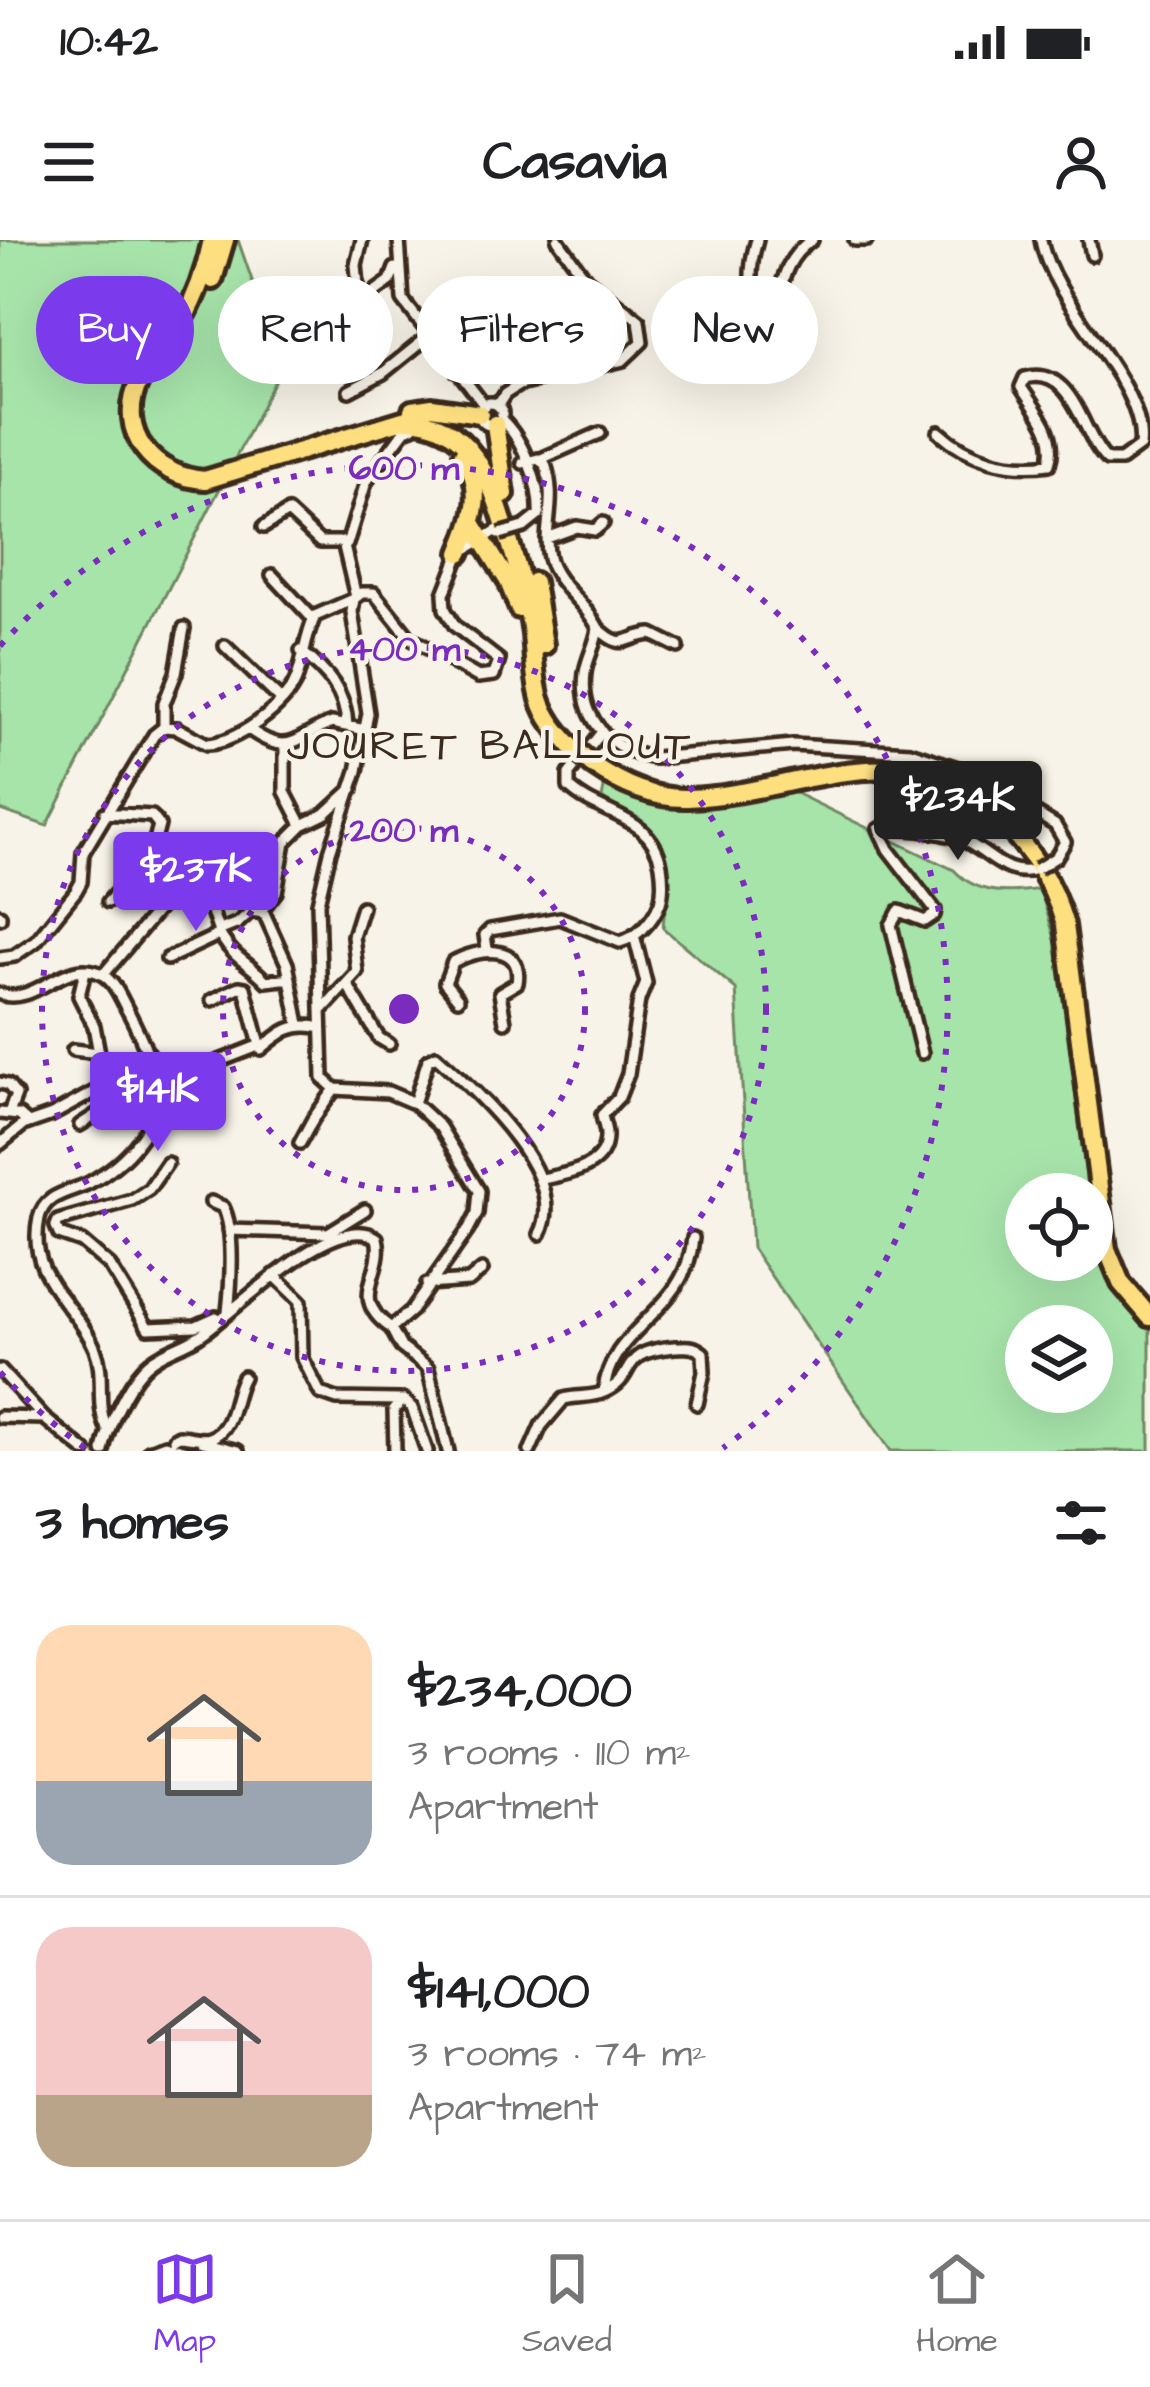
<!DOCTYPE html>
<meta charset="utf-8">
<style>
body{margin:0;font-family:"Architects Daughter",sans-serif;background:#f2f2f2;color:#202124;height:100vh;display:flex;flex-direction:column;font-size:45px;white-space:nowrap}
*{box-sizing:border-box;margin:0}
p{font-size:39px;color:#757577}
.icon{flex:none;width:66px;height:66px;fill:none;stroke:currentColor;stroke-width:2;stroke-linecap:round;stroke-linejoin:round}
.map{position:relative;height:1211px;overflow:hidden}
.drawer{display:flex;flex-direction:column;background:#fff;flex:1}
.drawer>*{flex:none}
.banner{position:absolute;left:36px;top:36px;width:1080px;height:108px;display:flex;gap:24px}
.tools{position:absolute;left:1005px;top:933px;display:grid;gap:24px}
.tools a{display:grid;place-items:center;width:108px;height:108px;border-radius:50%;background:#fff;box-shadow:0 12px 48px #0002;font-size:60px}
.price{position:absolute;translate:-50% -102px;padding:0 27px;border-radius:12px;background:#7c3aed;color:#fff;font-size:39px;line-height:78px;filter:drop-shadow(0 3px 6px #0008)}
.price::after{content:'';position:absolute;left:50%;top:72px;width:36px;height:27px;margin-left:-18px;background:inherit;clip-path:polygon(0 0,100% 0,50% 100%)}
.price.on{background:#222;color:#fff}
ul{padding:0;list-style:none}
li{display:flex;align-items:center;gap:36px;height:300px;padding:0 36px}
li+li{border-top:3px solid #e0e0e0}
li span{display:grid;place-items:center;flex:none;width:336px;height:240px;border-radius:36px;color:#555}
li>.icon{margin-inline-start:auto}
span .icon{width:144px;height:144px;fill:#fffc;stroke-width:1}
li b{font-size:51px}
h2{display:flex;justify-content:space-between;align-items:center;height:144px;padding:0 36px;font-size:51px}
.tag{padding:0 42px;border-radius:54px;background:#fff;box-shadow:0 12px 48px #0002;font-size:42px;line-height:108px}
.tag.on{background:#7c3aed;color:#fff}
.status{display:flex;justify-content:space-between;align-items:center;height:84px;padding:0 60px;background:#fff;direction:ltr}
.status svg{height:33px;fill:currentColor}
header{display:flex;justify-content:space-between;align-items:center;height:156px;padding:0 36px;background:#fff;font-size:54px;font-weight:700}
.dock{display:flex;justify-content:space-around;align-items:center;height:168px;border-top:3px solid #e0e0e0;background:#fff;font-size:33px;color:#757577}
.dock a{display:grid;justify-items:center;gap:6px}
.dock .on{color:#7c3aed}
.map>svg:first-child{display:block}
</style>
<div class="status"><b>10:42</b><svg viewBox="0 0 49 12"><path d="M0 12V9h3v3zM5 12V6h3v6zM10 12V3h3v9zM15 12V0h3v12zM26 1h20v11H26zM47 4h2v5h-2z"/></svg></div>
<header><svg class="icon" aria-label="menu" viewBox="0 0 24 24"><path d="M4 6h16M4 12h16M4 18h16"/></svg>Casavia<svg class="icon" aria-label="person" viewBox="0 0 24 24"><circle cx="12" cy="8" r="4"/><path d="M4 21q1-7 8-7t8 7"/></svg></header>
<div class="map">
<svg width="1150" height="1211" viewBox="0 0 1150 1211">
<rect width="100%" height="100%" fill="#f7f3e8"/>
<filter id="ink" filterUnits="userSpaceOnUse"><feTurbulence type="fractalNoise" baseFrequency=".00833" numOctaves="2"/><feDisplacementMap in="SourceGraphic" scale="24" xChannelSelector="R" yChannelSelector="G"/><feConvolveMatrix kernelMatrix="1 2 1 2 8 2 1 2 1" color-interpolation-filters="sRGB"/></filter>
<g filter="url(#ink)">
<!-- green -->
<path fill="#a7e4aa" stroke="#718764" stroke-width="3" fill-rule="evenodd" d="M0 0H238L282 127 47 586 0 570Z
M605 542 624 553 675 566 725 564 791 551 954 630C977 655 1009 654 1040 649L1057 705 1088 954H1026V1020H1092V985C1100 1031 1113 1059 1150 1090V1211H891L752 1008 736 749 663 688C666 647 675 607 637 579 626 571 613 566 602 558ZM1026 1086H1092V1152H1026Z"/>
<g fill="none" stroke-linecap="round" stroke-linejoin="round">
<defs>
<path id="minor" d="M362 0 356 25 359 55 369 56 390 41 395 28
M399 0 403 60 484 165
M757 0C748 28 747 70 767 93 783 61 776 23 812 0
M855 0H867
M1089 0 1092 15
M457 132 478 96 498 75V47
M349 151 383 133 429 96
M480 174a11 11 0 1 1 22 0a11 11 0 1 1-22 0Z
M498 165 505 154 519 145 623 120 642 102 639 80 586 39 558 0
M501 179C523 199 541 245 539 275L524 287
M939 192C969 219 1009 230 1049 224 1059 194 1036 171 1021 147L1025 138C1074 124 1082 197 1107 220H1121L1140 206C1148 144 1053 67 1041 0
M541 219 600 193
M523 223 538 219 545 224C558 262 542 287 549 318 556 345 586 363 598 388 596 404 587 418 585 433 579 480 612 512 655 518L793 505 910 512 958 528 983 541 1055 585 1065 602 1056 617
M264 287 288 272 320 302H343L356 357
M547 298 577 287 595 290 603 283
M347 304 366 242 405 190 413 187
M272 335 313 379
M598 388C624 413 624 396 652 394L678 407
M225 406 280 459
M301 411C327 432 346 452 347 486
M164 487V463L176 433 184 388
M250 490C291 519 295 496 332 483L365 490
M285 505V552L302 585
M105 573 152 576 159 585 152 612 108 662
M261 671 276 652 285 602 302 585 325 574 352 549
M0 675V678
M218 691 238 683 251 671 264 673 287 724 299 784
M487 709 485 695 490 690 560 678 620 702C638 697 653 681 660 663 664 650 663 638 661 625 652 574 599 576 569 547V534L601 493
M0 718 14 716 36 701 76 651 81 642 83 613 154 495 164 487 177 488 207 504C236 503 285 467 296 440 304 419 305 397 315 376L354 359
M167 719 220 694
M103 735 173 652 193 645C212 655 212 680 222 698 234 718 251 725 266 741L290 738
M347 744 379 798 389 804
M0 754C37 767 66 714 103 735 116 743 122 761 129 773 150 814 171 860 138 902 126 918 107 933 89 943 69 953 45 953 39 978 26 1038 76 1063 95 1109 106 1136 94 1165 108 1190
M458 759 445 743 453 722C476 709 524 701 517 743L500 753 505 782
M212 760 239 747 245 748 261 809C281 792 294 781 321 788
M322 770 357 732 353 696 362 667
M73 810 99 813
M922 813 891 685 899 671 925 681 934 675 935 670 888 609 879 589C903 587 935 591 958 598 987 608 1004 640 1037 629
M109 832 149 813
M0 843 8 845 16 855 9 873
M197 855 211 849 207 826 258 806
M414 863 428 820 436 816C477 853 570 935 540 994
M0 873 19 875 27 882 0 904
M26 884 52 875 109 844 111 836 99 813 94 786 79 756 85 731
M80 885 105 869 112 858 107 847
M300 903 313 879 335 849
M167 923 149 949 132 960 58 981 56 986 59 994 82 1002 110 1026 148 1088 196 1086 216 1077
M542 939C566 934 607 929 606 895 606 888 603 882 602 875L619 857 628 834 639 760 646 743 634 695
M211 962 223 967C235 990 231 1045 228 1072
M229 990 328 993 365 970
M274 1035 301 1061 302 1117 320 1153 337 1159 400 1160
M427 1044 469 1041 482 1030
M391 1088 401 1107 428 1128 448 1211
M0 1130 44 1178 85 1211
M604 1152C609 1085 686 1075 693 998
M0 1177 43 1178
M174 1199 179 1196C188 1196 202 1201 210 1198 235 1189 232 1155 243 1137
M203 1202 238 1211
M103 1211C107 1188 127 1146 143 1129 158 1112 181 1108 199 1096 233 1074 335 968 377 998 386 1033 346 1057 391 1088L412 1070 468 990 477 973 479 951 440 887 414 863 388 852 335 849 323 838 318 663 330 612 357 531 368 473 352 372 354 359 362 353H374L410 398 478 437 494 435 499 420 455 386 445 369 444 354 460 313 499 289
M149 1211 165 1205 186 1211
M395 1211 394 1169 404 1160 412 1168 427 1211
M530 1211 541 1186 564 1159C577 1155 592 1158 604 1152 641 1136 613 1112 675 1107 688 1107 693 1105 703 1113L704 1132 697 1164"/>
<path id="highway" d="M212 0C206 28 197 55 183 80 171 103 149 119 139 142 115 192 154 237 205 240L403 180C470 179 491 240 507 294 518 327 527 359 532 394 534 415 534 438 540 459 546 478 558 492 571 506
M213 40 225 0
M412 170 432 167 480 174
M495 184 505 254
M472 283 508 341 519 369
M460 313C475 276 485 250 463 214
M534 342 544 405
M593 525C620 544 654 559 688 558 795 555 903 485 997 576 1030 608 1052 641 1065 685L1107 1009 1121 1043 1150 1077"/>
</defs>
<!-- minor casing -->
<use href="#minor" stroke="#3b2a1e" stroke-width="18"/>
<!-- highway casing -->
<use href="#highway" stroke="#3b2a1e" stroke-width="26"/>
<!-- minor -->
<use href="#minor" stroke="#f7f3e8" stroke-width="9"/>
<!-- highway -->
<use href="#highway" stroke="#fedf80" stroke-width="16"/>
<defs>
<path id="minor-bridge" d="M500 294 524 287
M1037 629 1056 617"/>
<path id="highway-bridge" d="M571 506 593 525"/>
</defs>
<!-- minor-bridge casing -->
<use href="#minor-bridge" stroke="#3b2a1e" stroke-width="18" stroke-linecap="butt"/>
<!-- highway-bridge casing -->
<use href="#highway-bridge" stroke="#3b2a1e" stroke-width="26" stroke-linecap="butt"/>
<!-- minor-bridge -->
<use href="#minor-bridge" stroke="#f7f3e8" stroke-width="9"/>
<!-- highway-bridge -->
<use href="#highway-bridge" stroke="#fedf80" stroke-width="16"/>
</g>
</g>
<!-- distance rings -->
<g fill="none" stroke="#7b2cbf" stroke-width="6" stroke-dasharray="6 12">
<circle cx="404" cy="769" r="181"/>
<circle cx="404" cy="769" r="362"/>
<path d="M85 1208A543 543 0 0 1 0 1132M0 406A543 543 0 1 1 723 1208"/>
</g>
<g text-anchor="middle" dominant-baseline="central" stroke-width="9" stroke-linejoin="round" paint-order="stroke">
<!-- quarter labels -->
<g font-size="42" letter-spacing="3" fill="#3b2a1e" stroke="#f7f3e8">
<text x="490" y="507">JOURET BALLOUT</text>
</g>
</g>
<circle cx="404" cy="769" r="18" fill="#7b2cbf" stroke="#f7f3e8" stroke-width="6"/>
<g font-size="36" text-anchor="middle" font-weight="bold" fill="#7b2cbf" stroke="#f7f3e8" stroke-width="9" stroke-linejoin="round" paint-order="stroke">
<text x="404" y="239">600 m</text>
<text x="404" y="420">400 m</text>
<text x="404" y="601">200 m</text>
</g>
</svg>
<div class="tools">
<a><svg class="icon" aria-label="locate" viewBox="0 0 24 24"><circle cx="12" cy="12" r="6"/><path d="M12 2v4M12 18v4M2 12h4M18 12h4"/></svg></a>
<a><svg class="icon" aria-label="layers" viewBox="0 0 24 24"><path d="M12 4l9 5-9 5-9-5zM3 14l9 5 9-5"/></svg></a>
</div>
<b class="price on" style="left:958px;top:623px">$234K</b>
<b class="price" style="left:196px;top:694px">$237K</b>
<b class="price" style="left:158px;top:914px">$141K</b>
<div class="banner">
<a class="tag on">Buy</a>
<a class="tag">Rent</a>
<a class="tag">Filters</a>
<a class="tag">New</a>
</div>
</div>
<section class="drawer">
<h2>3 homes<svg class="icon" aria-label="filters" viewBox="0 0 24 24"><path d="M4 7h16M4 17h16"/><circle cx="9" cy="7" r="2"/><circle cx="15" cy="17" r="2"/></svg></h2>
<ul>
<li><span style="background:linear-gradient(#ffd9b3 65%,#9aa5b1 0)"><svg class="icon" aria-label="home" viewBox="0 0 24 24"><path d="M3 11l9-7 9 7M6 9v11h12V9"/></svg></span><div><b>$234,000</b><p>3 rooms · 110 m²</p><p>Apartment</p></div></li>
<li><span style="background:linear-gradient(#f6c9c9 70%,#b9a48a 0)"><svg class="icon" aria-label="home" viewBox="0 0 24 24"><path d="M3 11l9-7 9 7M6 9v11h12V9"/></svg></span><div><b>$141,000</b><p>3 rooms · 74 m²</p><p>Apartment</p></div></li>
</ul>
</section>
<nav class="dock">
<a class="on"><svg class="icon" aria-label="map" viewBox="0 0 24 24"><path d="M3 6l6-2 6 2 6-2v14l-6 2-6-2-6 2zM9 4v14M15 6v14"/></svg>Map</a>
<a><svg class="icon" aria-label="saved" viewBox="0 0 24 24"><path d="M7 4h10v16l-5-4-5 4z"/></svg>Saved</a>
<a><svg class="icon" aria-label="home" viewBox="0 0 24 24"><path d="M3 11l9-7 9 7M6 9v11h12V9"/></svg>Home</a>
</nav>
